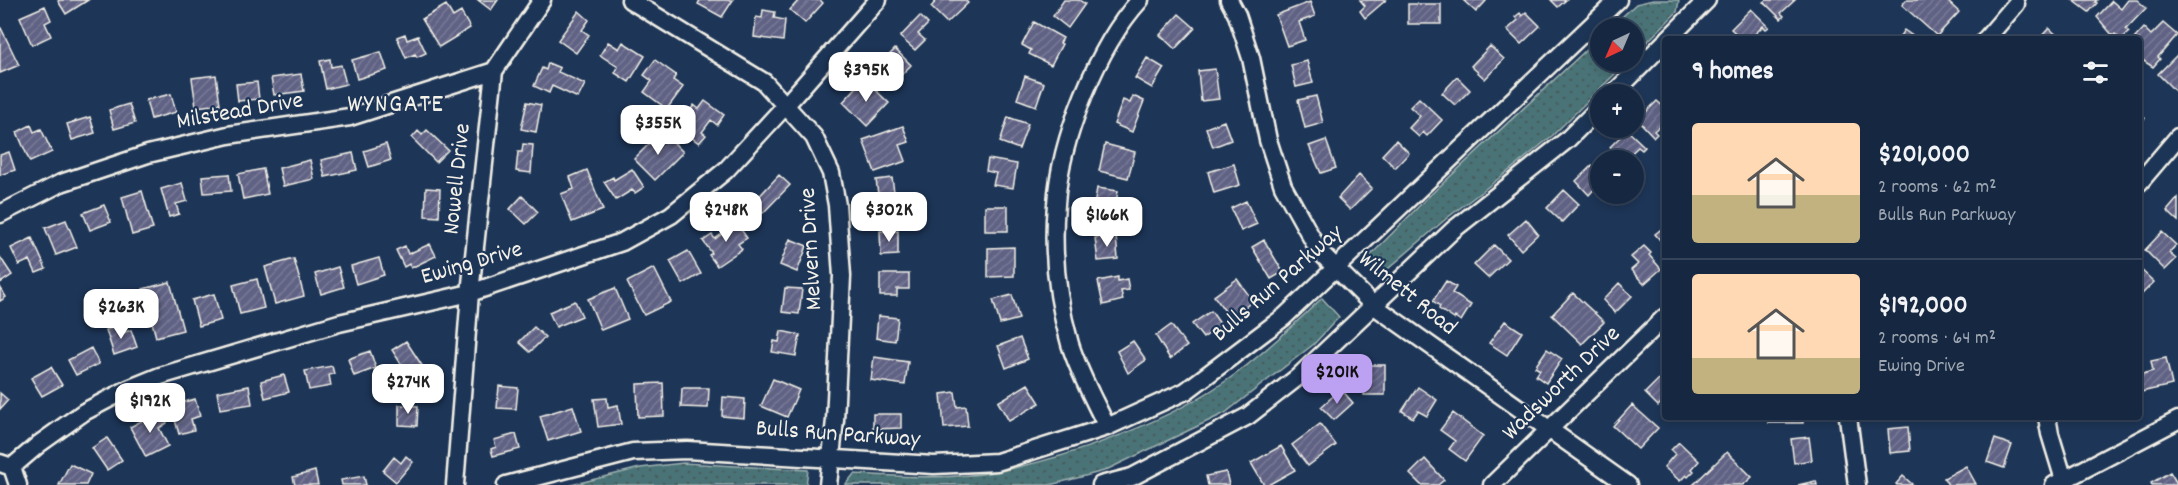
<!DOCTYPE html>
<meta charset="utf-8">
<style>
body{margin:0;font-family:Dekko,sans-serif;background:#1f3048;color:#f1f3f6;height:100vh;display:flex;flex-direction:column;font-size:22px;white-space:nowrap}
*{box-sizing:border-box;margin:0}
p{font-size:20px;color:#9ea6b1}
.icon{flex:none;width:33px;height:33px;fill:none;stroke:currentColor;stroke-width:2;stroke-linecap:round;stroke-linejoin:round}
.map{position:relative;flex:1;overflow:hidden}
.details{position:absolute;left:1662px;top:36px;width:480px;height:384px;display:flex;flex-direction:column;background:#162841;border-radius:6px;box-shadow:0 3px 9px #0003,0 0 0 2px #35445a}
.details>*{flex:none}
.needle{width:39px;rotate:224deg}
.fabs{position:absolute;left:1590px;top:18px;display:grid;gap:12px}
.fabs a{display:grid;place-items:center;width:54px;height:54px;border-radius:50%;background:#162841;box-shadow:0 3px 9px #0003,0 0 0 2px #35445a;font-size:30px}
.price{position:absolute;translate:-50% -51px;padding:0 14px;border-radius:12px;background:#fff;color:#222;font-size:20px;line-height:39px;filter:drop-shadow(0 2px 3px #0008)}
.price::after{content:'';position:absolute;left:50%;top:36px;width:18px;height:14px;margin-left:-9px;background:inherit;clip-path:polygon(0 0,100% 0,50% 100%)}
.price.active{background:#bca0f2;color:#111}
ul{padding:0;list-style:none}
li{display:flex;align-items:center;gap:18px;height:150px;padding:0 30px}
li+li{border-top:2px solid #35445a}
li span{display:grid;place-items:center;flex:none;width:168px;height:120px;border-radius:6px;color:#555}
li>.icon{margin-inline-start:auto}
span .icon{width:72px;height:72px;fill:#fffc;stroke-width:1}
li b{font-size:26px}
h2{display:flex;justify-content:space-between;align-items:center;height:72px;padding:0 30px;font-size:26px}
.map>svg:first-child{display:block}
</style>
<div class="map">
<svg width="2178" height="485" viewBox="0 0 2178 485">
<defs>
<pattern id="grass-dots" width="8" height="8" patternUnits="userSpaceOnUse" patternTransform="scale(1.5)"><rect width="8" height="8" fill="#4a7377"/><path d="M2 2h.1M6 6h.1" fill="none" stroke="#495b5c" stroke-width="1.8" stroke-linecap="round"/></pattern>
<pattern id="building-hatch" width="6" height="6" patternUnits="userSpaceOnUse" patternTransform="scale(1.5)"><rect width="6" height="6" fill="#616285"/><path d="M-1 1l2-2M0 6l6-6M5 7l2-2" fill="none" stroke="#787996"/></pattern>
</defs>
<rect width="100%" height="100%" fill="#1d3557"/>
<filter id="ink" filterUnits="userSpaceOnUse"><feTurbulence type="fractalNoise" baseFrequency=".0167" numOctaves="2"/><feDisplacementMap in="SourceGraphic" scale="12" xChannelSelector="R" yChannelSelector="G"/><feConvolveMatrix kernelMatrix="1 2 1 2 8 2 1 2 1" color-interpolation-filters="sRGB"/></filter>
<g filter="url(#ink)">
<!-- grass -->
<path fill="url(#grass-dots)" stroke="#9fb2b0" stroke-width="1.5" d="M1653 0H1679L1677 12 1634 55V28H1610L1636 4Z
M1600 37V62H1627L1553 135 1519 163 1447 218 1382 274 1365 261 1426 199Z
M1322 298 1339 317 1314 344 1225 413 1104 471 1050 485H845L854 474C900 476 948 480 994 472 1071 458 1174 420 1237 373 1267 350 1295 324 1322 298Z
M683 463 808 470 806 485H571L640 468Z"/>
<!-- building -->
<path fill="url(#building-hatch)" stroke="#f4f1e8" stroke-width="1.5" d="M88 0 66 14 58 1 59 0Z
M478 0H498L491 10Z
M700 0H733L722 17 698 4Z
M799 0H820L823 3 805 23 790 10Z
M937 0H965L968 3 947 23 931 7Z
M1064 0H1079L1085 4 1068 28 1053 16Z
M1360 0H1386L1365 18 1360 11 1365 6Z
M1463 0H1485L1486 1 1476 12Z
M1551 0H1566L1558 7Z
M1767 0H1795L1781 13 1784 16 1781 19 1764 2Z
M1906 0H1946L1959 12 1937 36 1902 5Z
M2073 0H2097L2095 2 2097 3 2089 12Z
M2128 0H2137L2146 8 2126 29 2129 32 2121 39 2115 34 2113 36 2097 17 2112 1 2121 9Z
M1310 2 1315 16 1299 22 1305 40 1287 46 1276 15Z
M1408 4H1441V24H1408Z
M446 5 453 17 461 12 470 28 439 47 422 19Z
M45 6 51 20 45 23 51 36 32 45 20 17Z
M1751 9 1769 27 1766 29 1763 26 1750 39H1742L1731 29Z
M763 10 775 12 774 18 785 20 783 41 754 37 756 17 762 18Z
M579 11 589 20 582 30 589 35 576 53 558 40Z
M1526 12 1540 26 1521 44 1507 30 1518 20 1515 17 1520 13 1522 16Z
M1179 14 1195 28 1175 49 1160 35Z
M920 16 928 24 918 34 925 40 915 50 900 37Z
M1034 22 1063 38 1060 43 1062 44 1051 65 1029 54 1031 50 1022 45Z
M2163 23 2177 35 2158 57 2160 59 2153 67 2139 58V39H2134L2144 28 2151 35Z
M1 28 19 65 0 73V29Z
M2049 28 2061 39H2039Z
M1904 30 1917 39H1898Z
M405 34 407 40 418 36 426 53 417 57 415 54 406 58 397 37Z
M608 42 619 49 623 42 645 56 629 82 615 73 618 67 600 55Z
M1490 46 1504 59 1485 79 1471 66Z
M895 49 911 65 891 85 875 70Z
M381 52 387 70 357 79 352 60Z
M2178 54V94L2158 74Z
M1147 58 1164 68 1152 88 1135 78Z
M330 59 331 67 341 65 346 84 326 89 320 61Z
M655 60 676 75 673 80 683 87 667 109 644 92 652 81 644 75Z
M1307 61 1313 83 1296 87 1291 65Z
M548 63 560 68 558 72 585 84 578 98 552 86 549 93 534 86 542 68 546 70Z
M1215 69 1219 99 1201 101 1198 71Z
M301 74 304 91 274 95 271 78Z
M216 75 220 104 196 107 192 78Z
M1025 76 1044 83 1036 106 1017 99Z
M1457 77 1470 90 1455 105 1442 93Z
M864 79 889 103 867 126 843 102Z
M257 82 259 99 238 101 236 84Z
M171 94 176 112 151 119 146 100Z
M1133 96 1144 101 1132 132 1114 124 1123 100 1130 103Z
M1316 96 1323 123 1305 128 1298 100Z
M1419 98 1442 120 1427 136 1423 132 1419 137 1409 128 1420 116 1410 107Z
M705 101 724 115 717 125 711 120 702 132 706 135 699 143 681 130 686 123 683 120 694 105 699 109Z
M1657 101 1665 108V121L1654 131 1657 134 1654 137 1638 120Z
M527 102 541 105 536 132 521 129Z
M129 104 135 123 114 129 109 110Z
M2139 113 2145 118 2139 125Z
M90 117 95 133 72 140 67 124Z
M1008 117 1028 124 1019 149 1000 142Z
M1224 121 1231 140 1213 147 1206 128Z
M31 125 34 132 41 129 52 152 30 162 17 132Z
M903 126 909 142 900 145 906 161 875 172 863 140Z
M427 130 448 150 436 162 412 138 418 131 422 135Z
M1627 130 1645 147 1642 150 1638 147 1624 160 1610 147Z
M662 131 683 152 655 180 634 159Z
M1326 140 1336 168 1321 173 1309 146Z
M1396 140 1409 153 1395 168 1382 155Z
M386 144 391 160 369 167 364 151Z
M523 144 533 145 531 173 516 171 518 152H522Z
M1105 144 1135 152 1128 178 1099 171Z
M9 152 15 170 0 175V155Z
M353 153 357 170 325 177 321 160Z
M988 159 1017 164 1013 188 993 185 996 173 986 171Z
M310 160 314 179 283 186 279 168Z
M1234 164 1240 185 1214 193 1208 172Z
M1592 165 1600 174V183L1589 195 1576 181Z
M263 169 268 194 243 199 238 174Z
M632 169 644 187 635 193 632 190 616 200 604 182 613 177 614 180Z
M587 170 603 210 572 222 561 194 574 189 570 177Z
M229 174 231 191 204 193 202 176Z
M779 175 790 185 763 213 753 203Z
M1359 175 1372 188 1350 210 1338 198Z
M892 178 896 205 880 208 876 180Z
M182 183 187 201 176 204 179 214 169 217 161 189Z
M426 188 440 189 439 217 425 216Z
M1097 188 1118 191 1114 215 1093 212Z
M1564 190 1579 204 1562 222 1547 208Z
M142 191 153 229 132 235 122 197Z
M522 196 538 212 526 224 510 209Z
M2178 198V221L2167 211Z
M1246 201 1257 224 1241 231 1231 208Z
M104 205 111 222 90 230 83 213Z
M985 206H1008V231H985Z
M733 218 747 238 738 244 742 249 717 266 709 255 712 253 703 241 712 235 715 239 727 230 723 225Z
M1526 219 1538 234 1521 250 1508 235Z
M66 220 77 247 56 255 45 228Z
M1664 227 1665 229V246L1655 234Z
M880 231H898V255L881 256Z
M2162 232 2176 245 2169 253 2176 259 2165 270 2145 250Z
M1116 236 1118 259 1098 261 1095 238Z
M32 238 46 269 36 273 30 260 19 265 11 248Z
M790 239 807 246 797 272 780 265Z
M1264 240 1283 272 1271 279 1252 247Z
M430 244 436 256 411 268 409 264 404 267 396 250 405 246 408 254Z
M1494 245 1508 259 1488 278 1474 265Z
M1644 246 1651 253 1649 255 1661 269 1644 284 1631 270 1638 264 1631 257Z
M1014 247V276L988 277V248Z
M688 251 701 274 683 284 670 261Z
M0 257 12 275 0 283Z
M379 258 384 275 356 284 351 266Z
M294 259 304 296 275 304 265 267Z
M338 267 344 287 321 294 315 274Z
M654 268 671 302 644 315 627 282Z
M2139 268 2154 282 2139 297Z
M880 274H909V289H897V296H880Z
M1118 277V281L1127 279 1129 290 1121 291 1123 300 1103 305 1098 281Z
M257 279 264 308 240 314 233 285Z
M1237 279 1253 301 1230 318 1214 296Z
M1446 281 1456 287 1452 293 1471 305 1461 321 1455 317 1454 319 1439 309 1440 306 1433 301Z
M170 282 183 330 156 337 143 289Z
M1619 283 1632 296 1615 313 1603 300Z
M0 287 6 297 0 301Z
M615 288 628 319 601 330 588 299Z
M785 288 802 289 799 314 782 312Z
M1573 293 1604 322 1582 344 1552 315Z
M214 294 221 320 199 326 192 300Z
M1012 295 1019 319 1000 324 993 300Z
M575 301 582 316 556 327 549 312Z
M1211 311 1221 325 1203 338 1192 324Z
M878 316 898 318 895 341 876 338Z
M1505 321 1522 332 1507 355 1489 343Z
M119 325 122 333 131 330 137 347 114 355 106 330Z
M1171 325 1187 346 1170 359 1156 336Z
M534 327 545 337 530 352 519 342Z
M781 331 800 335 796 356 772 352 774 341 779 342Z
M1020 338 1028 359 1006 368 998 346Z
M406 341 423 367 409 376 392 350Z
M1133 341 1146 360 1128 373 1117 351Z
M91 348 99 364 76 375 68 360Z
M1547 349 1562 359 1546 383 1536 376 1540 370 1535 367Z
M370 351 376 368 354 376 348 359Z
M874 357 908 362 905 385 871 380Z
M2166 358 2172 385 2141 392 2139 375 2153 371 2151 361Z
M1364 365H1385V395H1364Z
M332 366 334 374 329 375 331 386 309 390 305 371Z
M51 367 62 385 42 396 31 378Z
M284 375 289 392 265 398 261 381Z
M1661 377 1665 381V399L1658 406 1645 393Z
M773 379 799 390 787 417 761 406Z
M663 383 664 416 638 417 637 384Z
M1028 384 1040 403 1009 421 998 402Z
M249 386 252 404 220 409 217 392Z
M499 386 518 388 516 409 497 408Z
M1418 387 1437 400 1427 416 1418 411 1413 418 1402 411Z
M682 388H709L708 408 681 407Z
M1341 389 1353 403 1334 420 1321 407Z
M955 392 957 407 966 406 968 426 944 428 941 394Z
M0 393 8 400 0 409Z
M723 397 745 399 744 418 722 416Z
M607 398 608 407 618 405 621 424 598 427 594 399Z
M195 399 200 416 191 419 194 430 179 434 171 406Z
M399 405 418 406 417 426 399 425Z
M1632 405 1658 428 1638 449 1613 426Z
M573 406 581 431 548 441 540 416Z
M160 411 167 423 159 428 168 446 146 457 130 427Z
M1453 413 1483 436 1465 461 1449 449 1455 441 1440 430Z
M873 414H901V428L873 429Z
M1769 417H1803V423H1769Z
M1320 424 1336 445 1308 466 1292 445Z
M1908 427 1910 451 1890 453 1888 429Z
M516 434 520 449 493 456 491 449 496 447 494 440Z
M1809 437 1812 460 1794 463 1791 439Z
M107 438 122 460 107 470 92 448Z
M1995 439 2012 445 2004 468 1987 462Z
M1679 442 1699 461 1692 469 1694 471 1688 477 1686 475 1680 481 1664 467 1675 454 1671 450Z
M1281 446 1295 470 1268 485H1264L1251 463Z
M1727 452 1752 477 1743 485H1693Z
M406 456 413 462 396 482 383 471 394 457 401 463Z
M1425 459 1444 480 1438 485H1421L1410 474Z
M70 464 91 474 86 485H59Z
M1966 466 1976 484 1948 485 1944 478Z
M315 471 318 485H295L293 477Z
M1226 472 1229 485H1208L1206 476Z
M2170 472 2178 485H2152L2151 483Z
M364 476 366 485H342L341 480Z
M1903 476 1913 485H1897L1896 484Z
M1816 481 1817 485H1798Z"/>
<g fill="none" stroke-linecap="round" stroke-linejoin="round">
<defs>
<path id="minor" d="M630 0 764 82 814 137 831 173 837 205 842 276 835 420 828 485
M1229 0 1237 15 1251 58 1268 140 1283 186 1319 251 1373 305 1628 485
M1668 39 1707 0
M1986 39 2016 4
M1613 94 1665 42
M2139 183 2178 137
M0 214 61 183 148 154 228 135 350 117 494 71
M1848 417 1857 485
M2047 417 2050 434 2064 480
M1107 427C1094 400 1079 373 1070 344 1057 299 1052 250 1056 204 1060 140 1097 47 1140 0
M0 463 12 467 18 485
M12 467 39 444 84 412 128 389 160 376 339 323 470 293 622 242 671 215 726 170 786 105 878 0
M455 485 470 293 494 71 542 0
M506 485 633 452 687 450 934 465 997 462 1107 427 1186 391 1284 317 1618 0
M1101 485 1132 477 1248 416 1298 377 1453 230 1567 140 1600 107
M1492 485 1665 317
M2054 485 2178 420"/>
</defs>
<!-- minor casing -->
<use href="#minor" stroke="#f4f1e8" stroke-width="21"/>
<!-- minor -->
<use href="#minor" stroke="#1d3557" stroke-width="16"/>
</g>
</g>
<g text-anchor="middle" dominant-baseline="central" stroke-width="4.5" stroke-linejoin="round" paint-order="stroke">
<!-- street labels -->
<g font-size="24" fill="#f4f1e8" stroke="#1d3557">
<text transform="translate(240 112) rotate(-10)">Milstead Drive</text>
<text transform="translate(458 179) rotate(-84)">Nowell Drive</text>
<text transform="translate(812 249) rotate(-93)">Melvern Drive</text>
<text transform="translate(472 264) rotate(-16)">Ewing Drive</text>
<text transform="translate(1278 284) rotate(-41)">Bulls Run Parkway</text>
<text transform="translate(1407 294) rotate(39)">Wilmett Road</text>
<text transform="translate(1562 384) rotate(-44)">Wadsworth Drive</text>
<text transform="translate(838 435) rotate(4)">Bulls Run Parkway</text>
</g>
<!-- neighbourhood labels -->
<g font-size="26" letter-spacing="1.5" fill="#f4f1e8" stroke="#1d3557">
<text x="396" y="105">WYNGATE</text>
</g>
</g>
</svg>
<div class="fabs">
<a><svg class="needle" viewBox="-14 -14 28 28"><path d="M0-13l5 13h-10z" fill="#e53935"/><path d="M0 13l5-13h-10z" fill="#9ea6b1"/></svg></a>
<a>+</a>
<a>−</a>
</div>
<b class="price" style="left:866px;top:103px">$395K</b>
<b class="price" style="left:658px;top:156px">$355K</b>
<b class="price" style="left:726px;top:243px">$248K</b>
<b class="price" style="left:889px;top:243px">$302K</b>
<b class="price" style="left:1107px;top:248px">$166K</b>
<b class="price" style="left:121px;top:340px">$263K</b>
<b class="price active" style="left:1337px;top:405px">$201K</b>
<b class="price" style="left:408px;top:415px">$274K</b>
<b class="price" style="left:150px;top:434px">$192K</b>
<section class="details">
<h2>9 homes<svg class="icon" aria-label="filters" viewBox="0 0 24 24"><path d="M4 7h16M4 17h16"/><circle cx="9" cy="7" r="2"/><circle cx="15" cy="17" r="2"/></svg></h2>
<ul>
<li><span style="background:linear-gradient(#ffd9b3 60%,#c2b280 0)"><svg class="icon" aria-label="home" viewBox="0 0 24 24"><path d="M3 11l9-7 9 7M6 9v11h12V9"/></svg></span><div><b>$201,000</b><p>2 rooms · 62 m²</p><p>Bulls Run Parkway</p></div></li>
<li><span style="background:linear-gradient(#ffd9b3 70%,#c2b280 0)"><svg class="icon" aria-label="home" viewBox="0 0 24 24"><path d="M3 11l9-7 9 7M6 9v11h12V9"/></svg></span><div><b>$192,000</b><p>2 rooms · 64 m²</p><p>Ewing Drive</p></div></li>
</ul>
</section>
</div>
